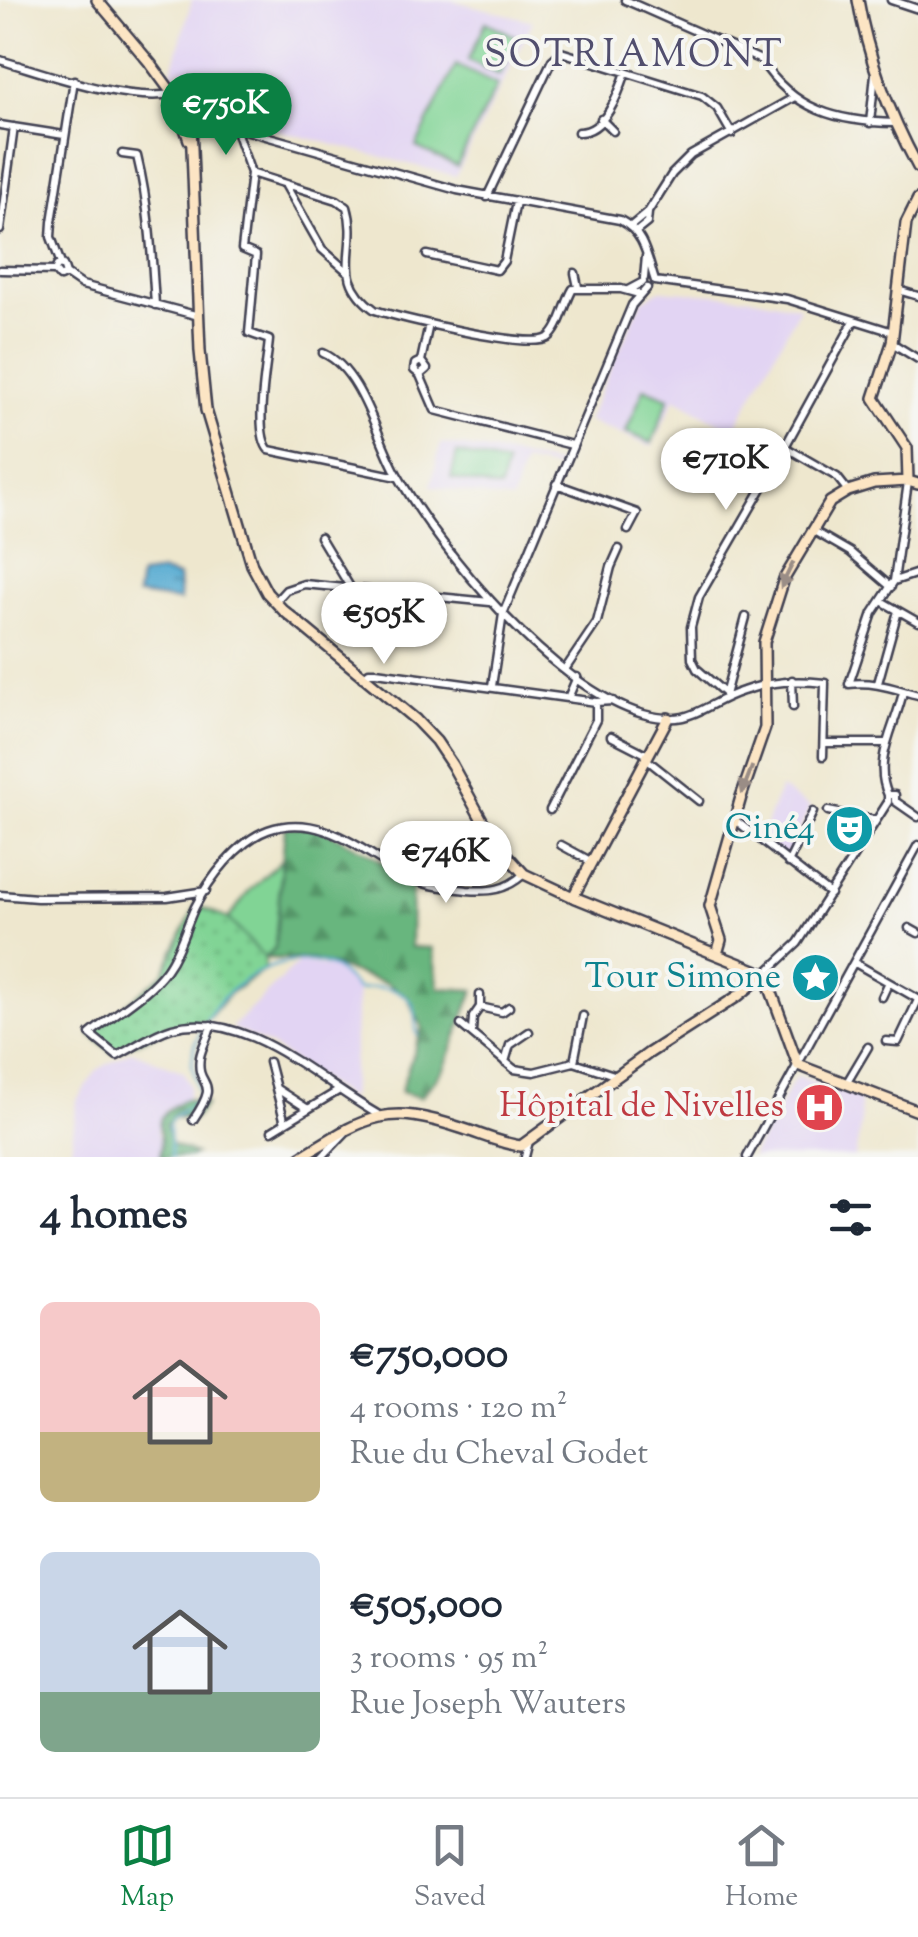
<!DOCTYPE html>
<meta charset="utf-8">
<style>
body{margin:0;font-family:"Sorts Mill Goudy",serif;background:#f2f2f3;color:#1f2937;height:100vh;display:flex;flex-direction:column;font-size:38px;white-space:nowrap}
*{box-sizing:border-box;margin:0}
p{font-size:32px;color:#747a83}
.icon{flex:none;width:55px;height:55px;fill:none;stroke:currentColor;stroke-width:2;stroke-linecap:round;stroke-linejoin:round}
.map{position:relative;height:1157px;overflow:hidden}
.drawer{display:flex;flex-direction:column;background:#fff;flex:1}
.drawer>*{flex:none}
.price{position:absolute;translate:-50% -85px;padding:0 22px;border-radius:35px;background:#fff;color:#222;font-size:32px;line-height:65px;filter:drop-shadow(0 2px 5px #0008)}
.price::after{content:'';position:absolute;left:50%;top:60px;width:30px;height:22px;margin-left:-15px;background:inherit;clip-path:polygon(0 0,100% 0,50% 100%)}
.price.selected{background:#0b8043;color:#fff}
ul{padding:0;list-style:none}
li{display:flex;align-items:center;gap:30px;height:250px;padding:0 40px}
li span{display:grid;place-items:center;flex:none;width:280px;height:200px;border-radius:15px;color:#555}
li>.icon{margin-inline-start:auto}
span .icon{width:120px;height:120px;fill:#fffc;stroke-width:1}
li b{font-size:42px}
h2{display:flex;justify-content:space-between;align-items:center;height:120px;padding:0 40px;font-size:42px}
.tab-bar{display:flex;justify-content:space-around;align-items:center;height:140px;border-top:2px solid #e0e1e3;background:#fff;font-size:28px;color:#747a83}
.tab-bar a{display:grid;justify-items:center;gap:5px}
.tab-bar .selected{color:#0b8043}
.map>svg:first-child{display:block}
</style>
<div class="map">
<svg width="918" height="1157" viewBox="0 0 918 1157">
<defs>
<pattern id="forest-firs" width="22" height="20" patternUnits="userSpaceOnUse" patternTransform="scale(2.5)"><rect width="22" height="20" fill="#68b67e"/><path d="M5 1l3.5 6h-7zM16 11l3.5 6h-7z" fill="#559468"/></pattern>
<pattern id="garden-dots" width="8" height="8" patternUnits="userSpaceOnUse" patternTransform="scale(2.5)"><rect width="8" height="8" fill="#81d495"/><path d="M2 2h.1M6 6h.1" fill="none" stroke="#6fb681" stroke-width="1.8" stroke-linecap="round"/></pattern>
<pattern id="water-ripples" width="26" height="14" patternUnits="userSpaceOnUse" patternTransform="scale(2.5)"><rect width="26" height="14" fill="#54aad1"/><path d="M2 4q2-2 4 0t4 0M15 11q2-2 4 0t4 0" fill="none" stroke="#458aab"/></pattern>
</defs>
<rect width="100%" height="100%" fill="#f6f6f2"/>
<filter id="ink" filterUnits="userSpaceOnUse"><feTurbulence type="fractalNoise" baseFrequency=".01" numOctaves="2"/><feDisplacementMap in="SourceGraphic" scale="20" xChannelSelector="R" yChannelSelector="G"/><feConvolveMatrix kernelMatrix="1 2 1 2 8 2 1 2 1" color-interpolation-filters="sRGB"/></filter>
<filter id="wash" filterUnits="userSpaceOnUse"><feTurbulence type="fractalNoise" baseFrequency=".0048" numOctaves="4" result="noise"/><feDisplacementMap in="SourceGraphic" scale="40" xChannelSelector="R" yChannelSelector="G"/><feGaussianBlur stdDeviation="2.25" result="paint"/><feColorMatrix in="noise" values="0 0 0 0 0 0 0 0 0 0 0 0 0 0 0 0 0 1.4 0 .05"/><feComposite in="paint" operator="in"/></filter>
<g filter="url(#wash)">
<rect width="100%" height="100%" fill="#eee7ce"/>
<!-- built -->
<path fill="#e2d4f3" d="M192 0H451L533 21 456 176 245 122 250 100 179 69 173 81 170 77Z
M661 290 749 297 800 307 727 443 730 429 675 398 652 447 587 421 642 300Z
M441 443 518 456 559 465 557 469 523 462 512 501 431 486Z
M780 788 810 807 787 858 761 838Z
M299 962 334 968 358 990 351 1100 269 1045 231 1028Z
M131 1051 184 1072 190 1087 187 1098 166 1109 157 1129 162 1150 159 1157H70L77 1100 97 1070Z
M796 1076 853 1093 859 1092 861 1121 855 1157H751Z"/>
<!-- grass -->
<path fill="#81d495" stroke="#527b68" stroke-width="2.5" d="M486 22 517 37 499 75 468 60Z
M456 65 497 85 457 166 416 147Z
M644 388 669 398 652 443 626 432Z
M457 453 506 464 500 489 451 478Z
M282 859 275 948 265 958 228 919 250 890Z"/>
<!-- forest -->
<path fill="url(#forest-firs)" stroke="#456c5c" stroke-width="2.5" d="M316 826 367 852 412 883 411 947 432 948 439 988 474 990 445 1067 421 1097 400 1092 422 1027 407 996 386 983 313 960 265 958 275 948 285 827Z
M185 1099 206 1104 193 1120 174 1117 166 1125 171 1144 195 1154 189 1157H160C166 1125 144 1121 185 1099Z"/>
<!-- garden -->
<path fill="url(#garden-dots)" stroke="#527b68" stroke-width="2.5" d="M196 905 228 919 265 958 264 970 230 993 206 1021 169 1029 112 1052 90 1034 163 974Z"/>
<!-- water -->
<path fill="url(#water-ripples)" stroke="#3b6686" stroke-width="2.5" d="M162 572 178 577 180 601 137 595 140 575Z"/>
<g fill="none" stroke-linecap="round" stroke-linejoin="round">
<!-- stream -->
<path stroke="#54aad1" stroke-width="2.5" d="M206 1021C227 981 290 945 334 968 342 973 351 983 358 990 377 985 409 986 415 1011 417 1021 414 1027 418 1036
M171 1157 169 1125 173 1117 195 1103 199 1093 192 1064 194 1046 202 1029"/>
</g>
</g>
<g filter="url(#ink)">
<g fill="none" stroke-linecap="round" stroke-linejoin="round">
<defs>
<path id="street" d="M625 0 761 60C793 110 837 122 895 123
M891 0 918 9
M0 60C48 74 123 102 172 94
M184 113 457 190 620 220C645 233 647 257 655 281
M601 119 613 131
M870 123 875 74
M0 125 64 135
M235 128 251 173 337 200 347 207C360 249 329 277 375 310 400 318 529 350 548 338 560 330 565 302 573 289H621L639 294
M578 132C605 133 619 93 626 72
M122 154 137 156C149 205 152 255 155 305
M251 173 242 249 256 255 249 333 269 340C267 364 253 433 269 450L398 477
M286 186 322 249 347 271
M487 197 552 60 561 52 702 96 717 108 732 134
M631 226 648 212 672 174 691 155 793 98
M0 230 14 127
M637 231 647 223 648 213
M427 255 497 270 504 261 516 202
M61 264 51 237 52 222 74 80
M0 270 55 271 60 277 66 274
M55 271 57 266 63 265 66 274 82 285 199 316
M575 273 578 287
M644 278 646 256
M655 281 787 299 893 332
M628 290 643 282
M898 290 918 296
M892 343 918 359
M323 353C362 370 377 439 397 474 441 553 554 688 643 714 693 728 702 704 743 691 771 681 796 680 825 683L823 756
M421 361 429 324
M420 375 427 369 421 361 415 364 414 370 420 375 435 410 572 445
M785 447 837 477 848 491
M908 482 894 581 873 613 849 684C876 681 894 689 918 695
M556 484 637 513 628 530
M812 530 850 552 891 587
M320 537 350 587
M894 581 918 573
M275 602 286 590 304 584 490 602
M883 602 918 622
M566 668 597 622 611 567 619 549
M362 678 369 672H376L596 702 613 701
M792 680 793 707
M878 683 898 611
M492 686 503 614 632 305 647 288
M725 695 746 617
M728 696 697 669 692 659 691 627 699 597 765 483 854 321
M568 698 577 677
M611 736 648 755
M825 743H886
M646 759 699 801
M888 795C872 760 896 726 903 692
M550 810 596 720V702
M828 811 874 820
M735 820 830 894
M561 845 592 862
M788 863 813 812
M0 895 37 898 167 897 206 891
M909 928 918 933
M855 963 918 999
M765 974 798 943 888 802V795H895V801L918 817
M480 995V1007
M882 997 888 984
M461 1025 514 1069 534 1072 574 1062 617 1076
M472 1032 473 1017 480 1007 502 1012 509 1007
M886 1041 898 1042 918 1000
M269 1062 285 1123 338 1091
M505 1062 510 1045 529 1032
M574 1062 583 1016
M846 1084 868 1047
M277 1089 308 1109
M379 1115C318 1081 245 1008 172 1028 152 1034 135 1047 117 1056L90 1034C114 1013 147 996 166 970 180 951 185 928 195 907 209 879 238 841 268 830 325 810 367 857 415 880 431 887 450 888 467 890 491 892 506 890 524 874
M193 1120C223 1075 195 1091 200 1057 202 1046 209 1036 211 1025
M272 1131 285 1123
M322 1157 345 1133
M525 1157 529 1141
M747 1157 918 845"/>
<path id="secondary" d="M97 0 150 63 183 108 191 124 200 351 206 410 252 565 267 593 283 610 416 720
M858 0C868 59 890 115 918 167
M175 100 189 140
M908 481 907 448 874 398 892 343 906 223 918 199
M415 719 436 741 452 765 493 840 524 874 571 896 765 974
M573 897 668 718
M717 954 721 940 710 906 741 797 765 728 764 642 784 579 830 502 848 491 874 483 908 481 918 484
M765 974 798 1065 918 1111
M301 1157C366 1117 384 1102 461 1128 481 1134 499 1143 521 1146L649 1053 738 996 765 974"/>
</defs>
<!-- street casing -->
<use href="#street" stroke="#414051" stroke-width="11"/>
<!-- secondary casing -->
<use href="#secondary" stroke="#414051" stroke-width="14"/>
<!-- street -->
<use href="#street" stroke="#fff" stroke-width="6"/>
<!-- secondary -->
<use href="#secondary" stroke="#fce5c4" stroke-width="9"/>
</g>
<!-- one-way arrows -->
<defs><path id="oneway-solid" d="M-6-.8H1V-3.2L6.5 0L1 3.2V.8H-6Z" transform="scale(2.5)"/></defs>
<g fill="#9a8d86">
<use href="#oneway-solid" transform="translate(787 575) rotate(116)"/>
<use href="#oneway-solid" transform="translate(747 780) rotate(111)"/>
</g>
</g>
<!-- icons -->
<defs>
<symbol id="theatre-disc" viewBox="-11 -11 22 22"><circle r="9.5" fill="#0f9aa8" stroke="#f6f6f2"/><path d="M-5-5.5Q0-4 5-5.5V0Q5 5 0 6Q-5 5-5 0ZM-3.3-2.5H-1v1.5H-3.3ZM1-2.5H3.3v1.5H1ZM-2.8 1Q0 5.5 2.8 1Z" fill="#fff"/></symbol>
<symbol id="sight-disc" viewBox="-11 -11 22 22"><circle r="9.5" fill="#0f9aa8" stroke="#f6f6f2"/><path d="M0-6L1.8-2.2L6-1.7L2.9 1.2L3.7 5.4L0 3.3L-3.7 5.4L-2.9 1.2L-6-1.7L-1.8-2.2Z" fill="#fff"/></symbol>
<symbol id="hospital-disc" viewBox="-11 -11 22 22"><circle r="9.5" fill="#e0444e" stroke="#f6f6f2"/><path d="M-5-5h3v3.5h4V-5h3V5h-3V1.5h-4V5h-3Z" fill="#fff"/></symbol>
</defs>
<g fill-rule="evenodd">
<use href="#theatre-disc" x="822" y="802" width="55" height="55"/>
<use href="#sight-disc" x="788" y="950" width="55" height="55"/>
<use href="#hospital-disc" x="792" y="1080" width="55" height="55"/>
</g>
<g text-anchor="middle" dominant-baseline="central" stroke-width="8" stroke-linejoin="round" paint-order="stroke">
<!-- culture labels -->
<g font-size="35" fill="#0d838f" stroke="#f6f6f2" text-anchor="end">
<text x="815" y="829">Ciné4</text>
<text x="781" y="978">Tour Simone</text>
</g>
<!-- health labels -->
<g font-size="35" fill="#be3a42" stroke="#f6f6f2" text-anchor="end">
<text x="784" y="1107">Hôpital de Nivelles</text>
</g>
<!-- neighbourhood labels -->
<g font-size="38" letter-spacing="2.5" fill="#514e6e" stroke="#f6f6f2">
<text x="634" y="57">SOTRIAMONT</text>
</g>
</g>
</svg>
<b class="price selected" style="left:226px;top:158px">€750K</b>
<b class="price" style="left:726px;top:513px">€710K</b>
<b class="price" style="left:384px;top:667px">€505K</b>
<b class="price" style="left:446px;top:906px">€746K</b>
</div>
<section class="drawer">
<h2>4 homes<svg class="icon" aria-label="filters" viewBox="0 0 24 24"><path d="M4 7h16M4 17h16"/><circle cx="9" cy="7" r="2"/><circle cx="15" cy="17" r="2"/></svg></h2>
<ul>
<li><span style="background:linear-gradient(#f6c9c9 65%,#c2b280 0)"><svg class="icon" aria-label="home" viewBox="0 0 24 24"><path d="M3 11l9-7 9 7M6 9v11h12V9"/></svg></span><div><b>€750,000</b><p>4 rooms · 120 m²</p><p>Rue du Cheval Godet</p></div></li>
<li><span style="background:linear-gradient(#c9d6e8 70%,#7fa58c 0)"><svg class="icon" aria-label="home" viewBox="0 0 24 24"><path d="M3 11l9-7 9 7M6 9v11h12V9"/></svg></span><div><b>€505,000</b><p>3 rooms · 95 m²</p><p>Rue Joseph Wauters</p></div></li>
</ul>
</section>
<nav class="tab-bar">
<a class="selected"><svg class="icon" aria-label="map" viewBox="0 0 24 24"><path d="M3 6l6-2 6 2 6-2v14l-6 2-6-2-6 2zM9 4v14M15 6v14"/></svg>Map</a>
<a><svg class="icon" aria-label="saved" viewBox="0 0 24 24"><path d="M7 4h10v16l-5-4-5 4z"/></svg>Saved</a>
<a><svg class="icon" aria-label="home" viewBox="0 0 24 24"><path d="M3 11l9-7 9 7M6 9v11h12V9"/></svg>Home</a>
</nav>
